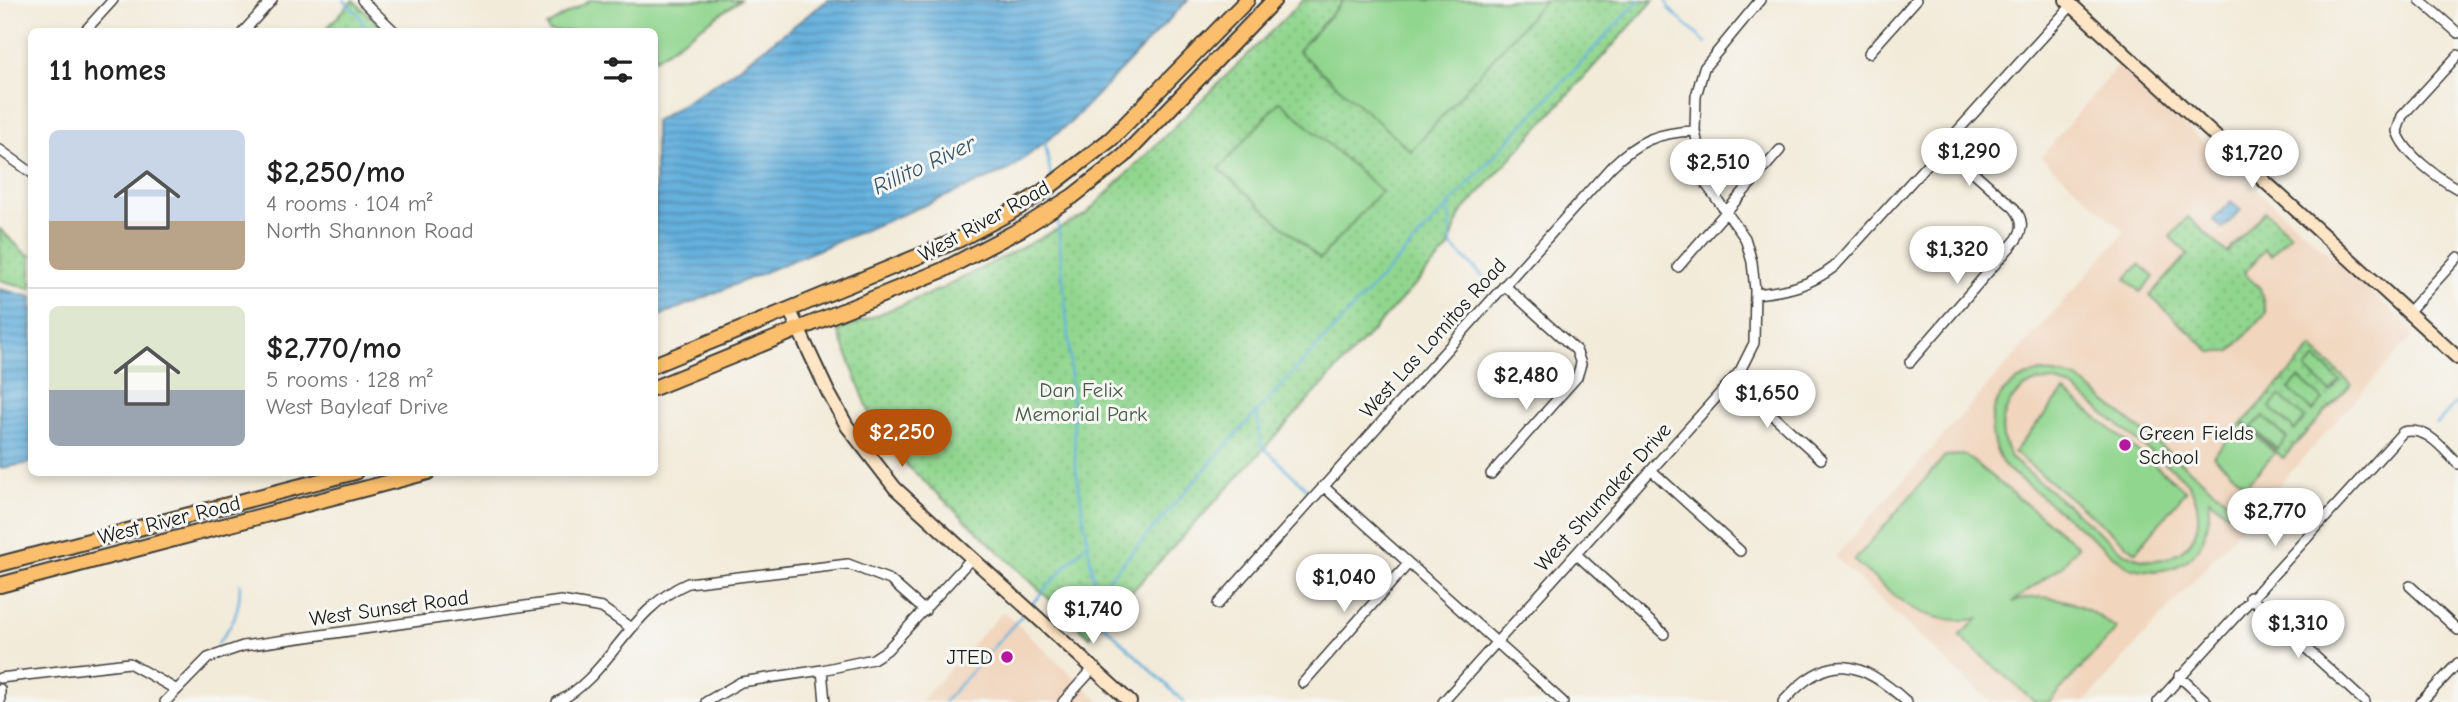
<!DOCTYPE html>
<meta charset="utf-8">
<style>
body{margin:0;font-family:"Comic Neue",sans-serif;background:#f6f6f6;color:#222;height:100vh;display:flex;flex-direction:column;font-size:26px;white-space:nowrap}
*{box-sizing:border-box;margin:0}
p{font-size:23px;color:#767676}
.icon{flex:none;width:38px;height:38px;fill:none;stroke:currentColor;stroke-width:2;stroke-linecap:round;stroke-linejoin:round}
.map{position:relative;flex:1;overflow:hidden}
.sheet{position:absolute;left:28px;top:28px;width:630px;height:448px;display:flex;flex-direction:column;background:#fff;border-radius:10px;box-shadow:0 4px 10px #0003}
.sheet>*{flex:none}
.price{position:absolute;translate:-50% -60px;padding:0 16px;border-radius:24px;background:#fff;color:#222;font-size:23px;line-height:46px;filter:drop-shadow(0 2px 4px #0008)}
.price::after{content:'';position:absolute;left:50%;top:42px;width:21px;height:16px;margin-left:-10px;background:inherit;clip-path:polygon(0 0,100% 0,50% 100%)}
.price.on{background:#b45309;color:#fff}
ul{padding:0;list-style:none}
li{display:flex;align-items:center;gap:21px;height:175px;padding:0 21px}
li+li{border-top:2px solid #e0e0e0}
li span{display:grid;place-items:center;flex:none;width:196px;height:140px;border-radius:10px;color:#555}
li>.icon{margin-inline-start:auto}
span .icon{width:84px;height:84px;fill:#fffc;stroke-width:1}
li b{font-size:30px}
h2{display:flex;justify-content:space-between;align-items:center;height:84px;padding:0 21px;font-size:30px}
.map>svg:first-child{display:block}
</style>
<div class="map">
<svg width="2458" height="702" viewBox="0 0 2458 702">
<defs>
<pattern id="grass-dots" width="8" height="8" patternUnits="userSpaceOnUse" patternTransform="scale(1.75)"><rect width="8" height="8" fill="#91d68f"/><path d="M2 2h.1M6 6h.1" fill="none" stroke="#7cb77b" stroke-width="1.8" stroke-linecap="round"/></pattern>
<pattern id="water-rules" width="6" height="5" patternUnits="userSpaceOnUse" patternTransform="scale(1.75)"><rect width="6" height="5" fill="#65b0dd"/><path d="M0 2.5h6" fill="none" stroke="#528eb2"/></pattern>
</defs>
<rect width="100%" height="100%" fill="#f6f6f2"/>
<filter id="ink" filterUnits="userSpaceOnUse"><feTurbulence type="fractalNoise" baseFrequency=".0143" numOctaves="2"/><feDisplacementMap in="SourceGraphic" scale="14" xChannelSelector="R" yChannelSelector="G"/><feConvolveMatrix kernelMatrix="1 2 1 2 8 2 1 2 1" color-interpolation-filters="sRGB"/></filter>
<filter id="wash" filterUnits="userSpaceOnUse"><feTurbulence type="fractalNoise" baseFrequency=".00686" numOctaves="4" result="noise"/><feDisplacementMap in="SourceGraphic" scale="28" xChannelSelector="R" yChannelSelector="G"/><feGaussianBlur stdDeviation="1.57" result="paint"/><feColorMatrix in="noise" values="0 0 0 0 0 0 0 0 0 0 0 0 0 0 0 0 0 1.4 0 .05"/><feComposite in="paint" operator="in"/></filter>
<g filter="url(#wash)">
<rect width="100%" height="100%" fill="#f3ebda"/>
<!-- built -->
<path fill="#f1d5bd" d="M2118 65 2416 332 2085 702H1990L1835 557 2125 232 2041 157Z
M1003 611 1101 702H920Z"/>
<!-- grass -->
<path fill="url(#grass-dots)" stroke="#567956" stroke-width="2" d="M353 0 386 31H324Z
M1303 0H1654L1460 214 1448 249 1090 637 880 440 838 331 943 288 1085 215Z
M2265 211 2290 234 2271 255 2265 250 2244 273 2260 288 2266 313 2230 352H2211L2150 296 2188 254 2170 237 2188 217 2227 253Z
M0 229 27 255H31V289L0 280Z
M2312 348 2351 384 2283 458 2244 422Z"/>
<!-- pitch -->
<path fill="#91d68f" stroke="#567956" stroke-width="2" fill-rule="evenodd" d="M591 0H740L655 59 654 32 549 31 546 26Z
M1344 0H1545L1411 151 1298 51Z
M1280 101 1381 191 1320 259 1219 169Z
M2139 264 2154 277 2140 292 2126 279Z
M2316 358 2340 381 2330 392 2306 369Z
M2042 372 2077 378 2234 506 2228 514 2209 498C2212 552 2181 581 2128 567L2004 466C1979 426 1992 381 2042 372ZM2038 381H2054L2073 388C2101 411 2129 434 2156 457 2167 465 2182 474 2189 485 2202 507 2203 537 2179 552 2160 564 2143 562 2123 552L2012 459C1992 427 2004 395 2038 381Z
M2299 378 2323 400 2313 411 2289 389Z
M2064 391 2186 491 2136 552 2014 452Z
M2280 396 2305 419 2295 430 2270 407Z
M2263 416 2287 438 2277 449 2252 427Z
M2242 423 2275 453 2246 485 2213 456Z
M1965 455 2078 546 2062 566 2012 602C2052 589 2084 604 2117 629L2049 702H2035L1959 636 1978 619C1918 627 1897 596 1854 561L1945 456Z"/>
<!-- water -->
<path fill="url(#water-rules)" stroke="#40667c" stroke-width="2" d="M828 0H1188L1070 123 1009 170 655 318V121L727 76Z
M2231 201 2241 210 2223 229 2213 220Z
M0 289 32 297 31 463 0 468Z"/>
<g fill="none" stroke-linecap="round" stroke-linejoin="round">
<!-- stream -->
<path stroke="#65b0dd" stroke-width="2.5" d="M344 0 358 14 368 32
M1667 0 1669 9 1706 43
M1045 142 1051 177
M1449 206 1451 245 1491 284
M1057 214 1069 343 1076 469 1100 621 1184 702
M1257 414 1261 445 1309 491
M2437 424 2458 401
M1096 593 1239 431 1639 0
M1030 606 1087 543
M218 643C234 623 240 610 240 584
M944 702 1026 611"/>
</g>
</g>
<g filter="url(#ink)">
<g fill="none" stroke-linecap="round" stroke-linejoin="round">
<defs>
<path id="street" d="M362 0 395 32
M2420 0 2458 33
M84 32 113 0
M243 32 272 0
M1869 53 1916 0
M2397 131 2402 116 2458 55
M2397 131C2404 154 2438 178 2458 189
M0 150 32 173
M1678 267 1780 150
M1755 294C1787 291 1809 286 1834 267L2072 5
M2409 311 2458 257
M1910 362 2016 240C2024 228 2023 219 2014 208L1944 146
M1733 379 1821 459
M1651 470 1740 551
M1491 474 1577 377 1581 364 1576 350 1504 285
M1323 486 1563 702
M1576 554 1664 634
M2410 586 2458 630
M2250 597 2365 702
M1218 604 1611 167C1637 141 1658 132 1695 131
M822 670 825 702
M2179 676 2207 702
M0 678 129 663 177 690
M1303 683 1408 564
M0 689V702
M165 702 208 658 243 646 561 601 602 608 631 628
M557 702C608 678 629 608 688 583L848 564 890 580 925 611
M706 702 741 682 822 670 873 659 887 650 971 559
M1063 702 1093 669
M1443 702 1740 371 1754 343 1755 290 1752 262 1745 238 1706 184 1695 131 1696 96 1704 68 1760 0
M1783 702C1828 650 1860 660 1907 702
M2158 702 2403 432C2427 426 2442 448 2458 464
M2421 702 2458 663"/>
<path id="secondary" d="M2066 0 2458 358
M790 311 828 392 847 426 895 488 1130 702"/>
<path id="primary" d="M654 365 958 240 1009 213 1041 193 1111 139 1247 0
M654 388 943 270 1021 229 1073 196 1124 156 1274 0
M0 564 355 472
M0 585 428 472"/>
</defs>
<!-- street casing -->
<use href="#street" stroke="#3c3b38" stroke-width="12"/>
<!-- secondary casing -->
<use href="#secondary" stroke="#3c3b38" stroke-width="16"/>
<!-- primary casing -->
<use href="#primary" stroke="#3c3b38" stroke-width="18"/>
<!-- street -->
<use href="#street" stroke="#fff" stroke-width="9"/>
<!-- secondary -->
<use href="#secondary" stroke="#fde5c5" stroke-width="12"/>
<!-- primary -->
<use href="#primary" stroke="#fabe6d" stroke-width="14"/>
</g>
</g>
<!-- markers -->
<g fill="#b5179e" stroke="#f6f6f2" stroke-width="2.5">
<circle cx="2125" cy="445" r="7"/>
<circle cx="1007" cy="657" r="7"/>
</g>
<g text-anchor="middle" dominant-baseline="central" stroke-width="6" stroke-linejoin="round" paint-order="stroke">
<!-- street labels -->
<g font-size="21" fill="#1c1c1c" stroke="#f6f6f2">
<text transform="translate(984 221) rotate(-29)">West River Road</text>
<text transform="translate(1433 338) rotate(-48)">West Las Lomitos Road</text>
<text transform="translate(1603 497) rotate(-48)">West Shumaker Drive</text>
<text transform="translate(169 520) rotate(-14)">West River Road</text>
<text transform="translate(389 608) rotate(-8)">West Sunset Road</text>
</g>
<!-- park labels -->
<g font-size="21" fill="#455d44" stroke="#f6f6f2">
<text x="1081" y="390">Dan Felix<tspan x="1081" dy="24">Memorial Park</tspan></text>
</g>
<!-- poi labels -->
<g font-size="21" fill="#1c1c1c" stroke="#f6f6f2" text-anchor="start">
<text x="2139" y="433">Green Fields<tspan x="2139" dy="24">School</tspan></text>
<text x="993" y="657" text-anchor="end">JTED</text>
</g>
<!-- water labels -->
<g font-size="23" font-style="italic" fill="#395769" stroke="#f6f6f2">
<text transform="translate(924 165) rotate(-25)">Rillito River</text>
</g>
</g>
</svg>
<b class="price" style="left:1969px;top:188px">$1,290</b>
<b class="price" style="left:2252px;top:190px">$1,720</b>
<b class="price" style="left:1718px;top:199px">$2,510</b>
<b class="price" style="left:1957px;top:286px">$1,320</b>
<b class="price" style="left:1526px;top:412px">$2,480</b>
<b class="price" style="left:1767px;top:430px">$1,650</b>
<b class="price on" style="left:902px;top:469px">$2,250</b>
<b class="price" style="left:2275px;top:548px">$2,770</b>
<b class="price" style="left:1344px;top:614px">$1,040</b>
<b class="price" style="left:1093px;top:646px">$1,740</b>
<b class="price" style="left:2298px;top:660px">$1,310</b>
<section class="sheet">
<h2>11 homes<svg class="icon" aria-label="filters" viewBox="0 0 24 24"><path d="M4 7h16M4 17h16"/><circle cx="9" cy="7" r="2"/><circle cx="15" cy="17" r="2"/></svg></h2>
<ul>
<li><span style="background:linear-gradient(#c9d6e8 65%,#b9a48a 0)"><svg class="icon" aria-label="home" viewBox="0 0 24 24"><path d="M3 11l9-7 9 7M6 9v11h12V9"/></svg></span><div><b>$2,250/mo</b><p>4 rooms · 104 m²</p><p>North Shannon Road</p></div></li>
<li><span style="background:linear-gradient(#dfe7d0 60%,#9aa5b1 0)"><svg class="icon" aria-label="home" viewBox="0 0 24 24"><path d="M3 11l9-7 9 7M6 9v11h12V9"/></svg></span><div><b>$2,770/mo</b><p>5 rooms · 128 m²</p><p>West Bayleaf Drive</p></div></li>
</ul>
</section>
</div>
